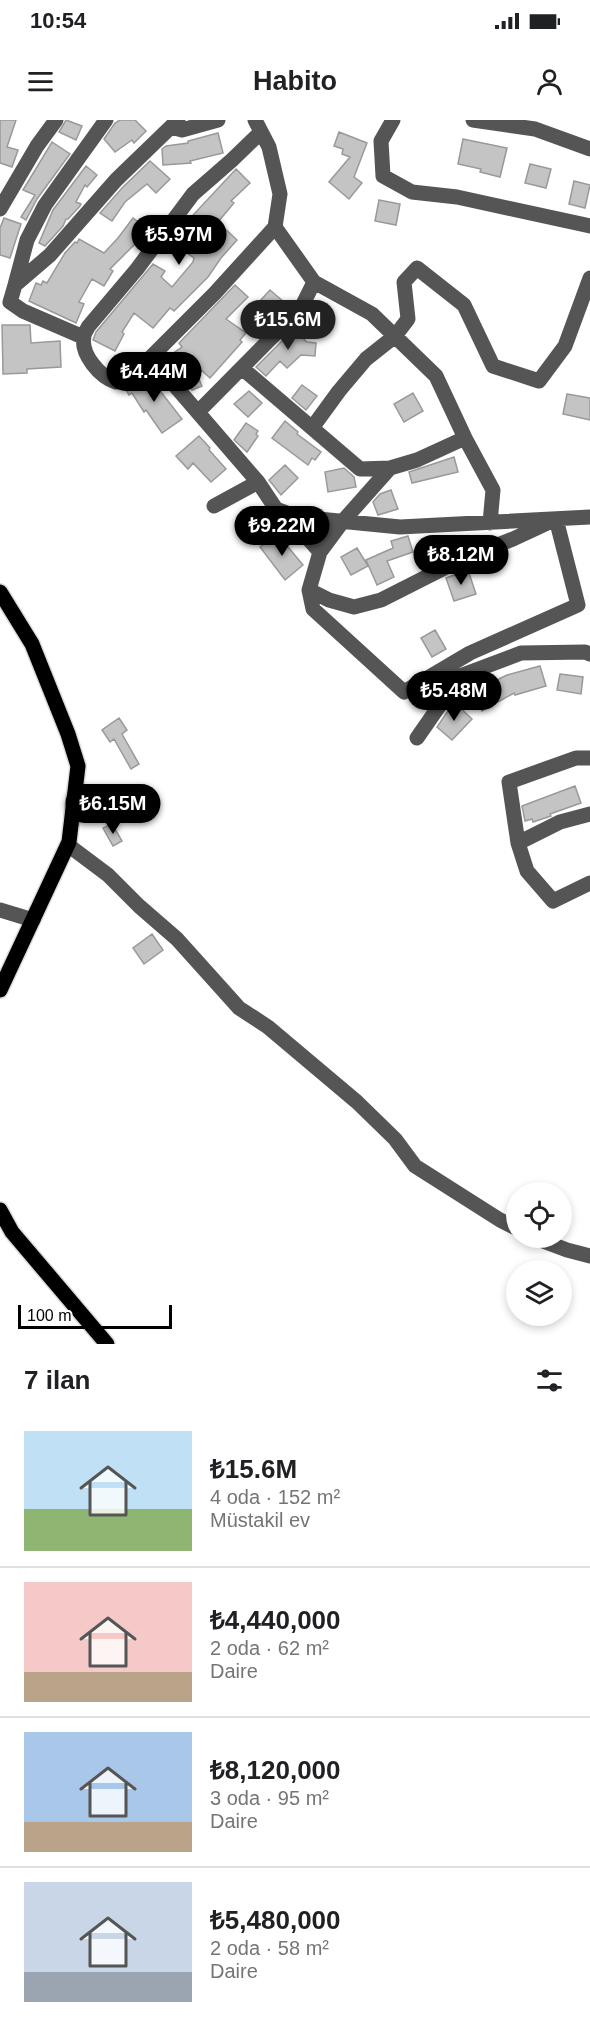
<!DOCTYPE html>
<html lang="tr">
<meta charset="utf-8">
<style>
body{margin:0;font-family:Arial,sans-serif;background:#f6f6f6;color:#202124;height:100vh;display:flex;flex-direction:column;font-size:22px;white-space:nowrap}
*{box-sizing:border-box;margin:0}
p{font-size:20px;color:#757577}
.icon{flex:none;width:33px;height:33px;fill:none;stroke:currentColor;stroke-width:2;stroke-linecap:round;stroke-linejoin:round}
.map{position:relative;height:1224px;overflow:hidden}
.drawer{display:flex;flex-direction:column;background:#fff;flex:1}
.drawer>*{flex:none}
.fabs{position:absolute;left:506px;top:1062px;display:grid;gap:12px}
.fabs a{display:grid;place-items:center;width:66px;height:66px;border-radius:50%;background:#fff;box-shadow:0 3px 9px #0003;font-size:30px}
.scale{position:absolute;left:18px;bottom:15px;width:154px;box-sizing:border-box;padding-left:6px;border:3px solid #000;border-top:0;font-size:16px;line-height:21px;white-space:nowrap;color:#000;-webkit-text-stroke:4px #fff;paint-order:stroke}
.price{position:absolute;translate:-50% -51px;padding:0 14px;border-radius:21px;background:#000;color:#fff;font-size:20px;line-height:39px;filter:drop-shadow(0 2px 3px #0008)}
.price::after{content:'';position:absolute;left:50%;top:36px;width:18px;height:14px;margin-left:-9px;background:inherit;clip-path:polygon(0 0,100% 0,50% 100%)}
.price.current{background:#222;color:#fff}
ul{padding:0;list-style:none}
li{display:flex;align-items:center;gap:18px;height:150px;padding:0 24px}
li+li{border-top:2px solid #e0e0e0}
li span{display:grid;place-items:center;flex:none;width:168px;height:120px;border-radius:0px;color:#555}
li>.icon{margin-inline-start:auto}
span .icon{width:72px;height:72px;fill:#fffc;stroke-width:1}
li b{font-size:26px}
h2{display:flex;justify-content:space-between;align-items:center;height:72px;padding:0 24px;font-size:26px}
.status{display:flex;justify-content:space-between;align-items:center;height:42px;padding:0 30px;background:#fff;direction:ltr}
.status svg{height:16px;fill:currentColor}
header{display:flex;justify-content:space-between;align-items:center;height:78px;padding:0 24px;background:#fff;font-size:27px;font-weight:700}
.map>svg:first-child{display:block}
</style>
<div class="status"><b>10:54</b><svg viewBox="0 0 49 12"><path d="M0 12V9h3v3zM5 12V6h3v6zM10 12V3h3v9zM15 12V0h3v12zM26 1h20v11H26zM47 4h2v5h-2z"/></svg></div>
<header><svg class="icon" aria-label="menu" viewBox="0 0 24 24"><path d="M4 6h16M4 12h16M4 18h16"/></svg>Habito<svg class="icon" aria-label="person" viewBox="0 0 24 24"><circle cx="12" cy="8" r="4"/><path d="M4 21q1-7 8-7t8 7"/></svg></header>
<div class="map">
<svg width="590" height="1224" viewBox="0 0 590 1224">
<rect width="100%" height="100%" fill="#fff"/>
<!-- building -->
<path fill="#c4c4c4" stroke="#999" stroke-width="1.5" d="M0 0H16L7 27 18 30 12 47 0 43Z
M66 0 82 6 76 20 59 12Z
M120 0H135L146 11 134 23 132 20 115 32 104 19 115 3Z
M339 12 367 23 354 57 362 63 349 79 329 62 350 37 342 34 343 29 334 26Z
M218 13 223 33 190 41 191 43 163 45 162 29 166 26 188 23V21Z
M463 19 507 28 500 57 480 52 481 49 458 44Z
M52 22 70 34 37 79 26 100 21 97 35 75 23 70Z
M150 41 170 59 156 73 147 64 125 82 112 101 100 93 123 67Z
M530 44 551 49 546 68 525 63Z
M86 46 97 55 87 67 85 65 76 82 81 84 80 86 68 99H66L63 106 45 126 39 123 53 90Z
M236 49 250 63 231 81 234 83 218 102 237 120 221 138 208 157 174 191 170 188 153 208 134 193 122 212 124 214 115 231 93 220 96 212 153 144 165 151 161 157 172 167 193 142 194 138 170 121 181 106 182 107Z
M574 61 590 65 585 88 569 84Z
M379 80 400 84 396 105 375 101Z
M4 98 21 104 10 138 0 135V108Z
M133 98 148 109 138 124 136 123 110 149 113 151 104 166 92 159 79 182 84 184 76 203 29 181 36 163 41 165 43 161 47 163 65 133 75 122 77 123 79 119 104 133 118 118Z
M235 165 248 177 226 199 246 213 240 220 242 222 210 258 200 249 201 252 197 255 202 266 192 270 166 238 182 227 179 223Z
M270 170 284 182 273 194 259 182Z
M299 204 304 209 299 215 307 222 316 223 315 236 301 235 287 248 280 241 266 256 256 247Z
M2 205H30L31 223 60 221 61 247 27 249V253L3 254Z
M147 254 182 299 162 313 146 290 144 292 132 273 129 275 125 268Z
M302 265 317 276 306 290 292 278Z
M249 271 262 283 248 297 234 284Z
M413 273 423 291 404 302 394 284Z
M567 274 590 278V300L563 294Z
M285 301 298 312 297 314 321 332 315 340 312 338 308 345 272 318Z
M246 303 258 311 256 314 258 316 247 332 234 320Z
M199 316 210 328 209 330 226 349 211 362 193 343 188 349 176 336Z
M454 337 458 352 412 363 409 352Z
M285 345 298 358 281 375 269 360Z
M344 348 354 357 356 367 328 372 325 352Z
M391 370 398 389 378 395 373 382 380 374Z
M278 415 303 445 285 460 260 427Z
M408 416 413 432 387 441 394 457 377 465 366 440 393 428 391 421Z
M357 428 368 446 351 455 341 437Z
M468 450 476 474 454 481 446 458Z
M435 510 446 529 432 537 421 518Z
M540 546 546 566 515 575 514 573 482 591 472 572 507 555Z
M560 554 583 557 581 574 557 570Z
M454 582 472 599 452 620 437 607Z
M119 598 127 610 122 614 139 644 131 649 114 619 110 622 102 610Z
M575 666 581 683 550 694 551 696 533 702 532 699 525 701 522 686Z
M112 704 122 721 113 726 103 708Z
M152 814 163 830 144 844 133 828Z"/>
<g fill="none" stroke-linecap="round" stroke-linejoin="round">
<defs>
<path id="major" d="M0 472 32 524 68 614 78 646 69 722 0 870
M0 1090 12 1112 107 1224"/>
</defs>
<!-- major casing -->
<use href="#major" stroke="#dbdbdb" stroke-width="18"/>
<!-- minor -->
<path stroke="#555" stroke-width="15" d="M106 0 45 85 27 120 15 165 50 135 116 60 178 0
M255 0 269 27 280 74 275 107 215 173 142 246 116 262C100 257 80 234 84 216 84 213 87 210 88 207L137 149 193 74 232 40 261 12
M393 0 381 21 383 56 412 72 457 77 590 106
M473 0 535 9 590 29
M171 7 182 10 218 0
M0 89 37 26 56 0
M275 107 314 162
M15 165 10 182 23 191 83 217
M151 238 258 362 214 386
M243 249 360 349 390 348 417 340 465 318
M198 292 301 188 314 162 372 194 436 256 465 318 493 370 490 403
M312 308 339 271 366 239 395 216 408 199 404 162 417 148 464 185 493 246 539 261 565 226 590 158
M258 362 276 389 298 397 400 407 590 397
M286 394 320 432
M309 470 329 480 354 487 381 480 460 440 513 419 556 399 578 485 470 533 404 572 313 489 309 470 320 432 343 401 390 348
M417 618 460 556 521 533 585 532 590 534
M590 694 560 702 518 723 527 751 553 781 590 763
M518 723 509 662 576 638H590
M68 725 108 755 139 786 177 819 239 888 268 907 357 982 395 1019 415 1046 500 1100 516 1108
M0 790 33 800
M535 1118 567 1130 590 1136"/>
<!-- major -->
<use href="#major" stroke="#000" stroke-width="15"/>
</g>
</svg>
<div class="fabs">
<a><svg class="icon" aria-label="locate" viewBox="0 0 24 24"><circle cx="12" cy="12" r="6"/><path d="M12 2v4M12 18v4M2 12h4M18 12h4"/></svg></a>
<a><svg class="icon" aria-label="layers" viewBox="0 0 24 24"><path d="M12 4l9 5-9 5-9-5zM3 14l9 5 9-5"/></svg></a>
</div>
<div class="scale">100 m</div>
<b class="price" style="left:179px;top:146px">₺5.97M</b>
<b class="price current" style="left:288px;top:231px">₺15.6M</b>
<b class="price" style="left:154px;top:283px">₺4.44M</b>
<b class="price" style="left:282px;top:437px">₺9.22M</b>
<b class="price" style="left:461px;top:466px">₺8.12M</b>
<b class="price" style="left:454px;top:602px">₺5.48M</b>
<b class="price" style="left:113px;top:715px">₺6.15M</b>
</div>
<section class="drawer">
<h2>7 ilan<svg class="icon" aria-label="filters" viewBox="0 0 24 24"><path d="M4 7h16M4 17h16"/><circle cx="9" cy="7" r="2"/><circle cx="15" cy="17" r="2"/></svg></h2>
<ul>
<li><span style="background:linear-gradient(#bfe0f5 65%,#8fb573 0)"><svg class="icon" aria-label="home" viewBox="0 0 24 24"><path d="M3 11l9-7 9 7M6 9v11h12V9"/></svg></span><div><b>₺15.6M</b><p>4 oda · 152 m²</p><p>Müstakil ev</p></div></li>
<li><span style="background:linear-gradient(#f6c9c9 75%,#b9a48a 0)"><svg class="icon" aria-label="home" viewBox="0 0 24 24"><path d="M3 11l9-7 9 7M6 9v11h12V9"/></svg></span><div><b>₺4,440,000</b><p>2 oda · 62 m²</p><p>Daire</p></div></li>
<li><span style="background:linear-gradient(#a9c7e8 75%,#b9a48a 0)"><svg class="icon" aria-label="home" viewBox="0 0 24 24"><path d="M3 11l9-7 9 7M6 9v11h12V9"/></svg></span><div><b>₺8,120,000</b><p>3 oda · 95 m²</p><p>Daire</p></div></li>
<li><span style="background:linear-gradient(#c9d6e8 75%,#9aa5b1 0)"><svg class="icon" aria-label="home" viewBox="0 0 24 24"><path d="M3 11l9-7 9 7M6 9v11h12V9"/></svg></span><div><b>₺5,480,000</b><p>2 oda · 58 m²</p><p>Daire</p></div></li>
</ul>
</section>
